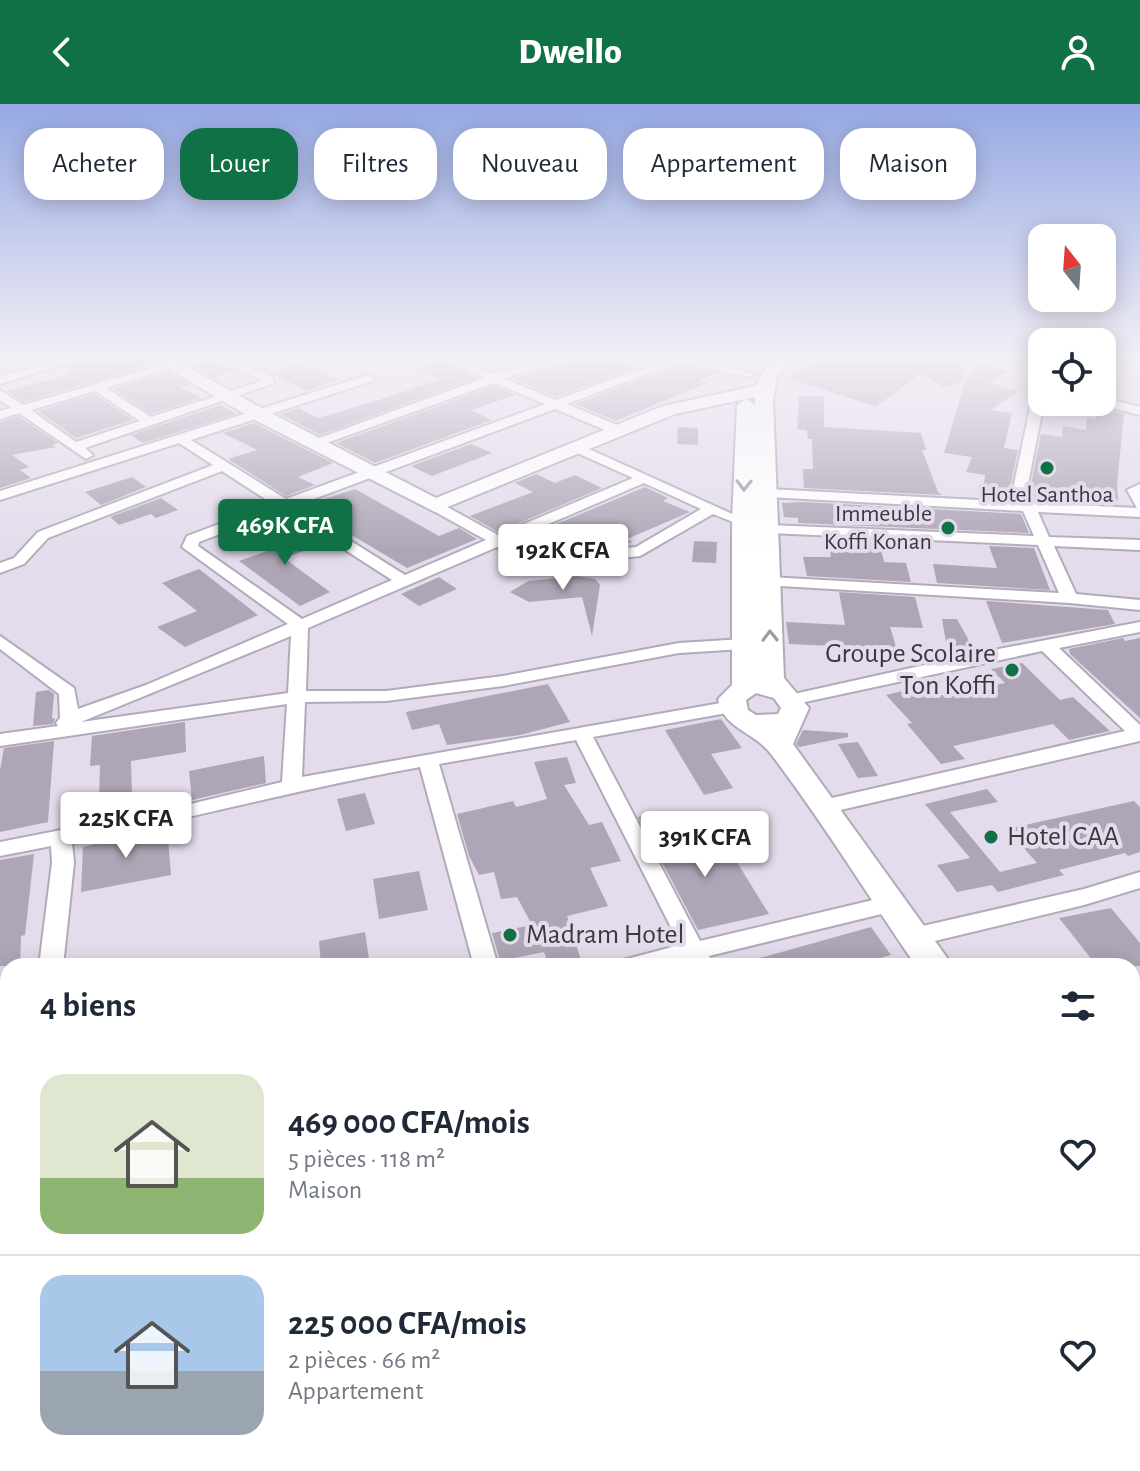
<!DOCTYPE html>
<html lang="fr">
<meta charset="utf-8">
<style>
body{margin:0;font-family:"Alegreya Sans",sans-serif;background:#f6f6f7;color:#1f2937;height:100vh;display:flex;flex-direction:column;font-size:30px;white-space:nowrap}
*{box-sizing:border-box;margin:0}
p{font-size:26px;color:#747a83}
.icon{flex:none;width:44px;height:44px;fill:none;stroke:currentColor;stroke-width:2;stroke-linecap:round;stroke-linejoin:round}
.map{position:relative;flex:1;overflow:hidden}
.sheet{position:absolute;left:0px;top:854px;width:1140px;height:514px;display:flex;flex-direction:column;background:#fff;border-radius:24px 24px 0 0;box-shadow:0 4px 20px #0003}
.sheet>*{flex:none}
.hud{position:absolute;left:24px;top:24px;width:1092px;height:72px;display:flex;gap:16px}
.needle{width:52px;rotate:343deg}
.fabs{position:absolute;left:1028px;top:120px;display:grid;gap:16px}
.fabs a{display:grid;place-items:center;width:88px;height:88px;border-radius:16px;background:#fff;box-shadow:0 4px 20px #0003;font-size:40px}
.price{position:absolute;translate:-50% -68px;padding:0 18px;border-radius:8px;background:#fff;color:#222;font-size:26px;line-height:52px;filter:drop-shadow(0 2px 4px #0008)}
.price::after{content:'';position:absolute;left:50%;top:48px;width:24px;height:18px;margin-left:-12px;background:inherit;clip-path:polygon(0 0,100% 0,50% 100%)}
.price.active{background:#107046;color:#fff}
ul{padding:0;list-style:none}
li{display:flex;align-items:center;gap:24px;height:200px;padding:0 40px}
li+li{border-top:2px solid #e0e1e3}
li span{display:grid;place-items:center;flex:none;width:224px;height:160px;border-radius:24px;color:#555}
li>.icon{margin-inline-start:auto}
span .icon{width:96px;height:96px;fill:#fffc;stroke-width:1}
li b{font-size:34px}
h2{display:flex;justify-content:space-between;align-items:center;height:96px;padding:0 40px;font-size:34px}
.tag{padding:0 28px;border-radius:24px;background:#fff;box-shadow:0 4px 20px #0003;font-size:28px;line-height:72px}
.tag.active{background:#107046;color:#fff}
header{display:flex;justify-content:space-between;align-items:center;height:104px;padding:0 40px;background:#107046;color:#fff;font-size:36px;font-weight:800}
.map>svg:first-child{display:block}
</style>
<header><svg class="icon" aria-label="back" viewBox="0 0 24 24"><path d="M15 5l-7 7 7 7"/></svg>Dwello<svg class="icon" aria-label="person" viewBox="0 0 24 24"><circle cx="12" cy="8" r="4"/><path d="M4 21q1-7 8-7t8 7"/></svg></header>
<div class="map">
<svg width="1140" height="1367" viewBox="0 0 1140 1367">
<rect width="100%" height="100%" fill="#e4dcec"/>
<!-- built -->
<path fill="#dbd0e7" d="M514 1360H617L619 1367H493Z"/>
<!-- building -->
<path fill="#aea6b6" d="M81 256H151L155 260 23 298 7 287 71 270 68 268 72 267 66 263Z
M206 256H214L236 266 213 274 190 261Z
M441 256 476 274 320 331 280 310 299 304 318 314 382 295 440 275 416 264Z
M574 256H617L639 262 556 293 513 275Z
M824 256H962L964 278 944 283 920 270 876 303 788 274Z
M298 259 340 275 307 287 269 268Z
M982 259 1009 267 989 279 1019 287 991 306 1012 309 1004 344 1018 346 1010 384 1014 395 982 393 985 371 966 368 972 353 944 349 967 271Z
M679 261 717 269 699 276 707 279 616 317 575 300Z
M168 268 189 281 180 283 201 294 151 310 113 285Z
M494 282 515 291 471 306 492 316 375 359 336 339Z
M94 290 133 316 76 334 38 307Z
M799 292H824V323L921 329 926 346H922L938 388 942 391 804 384 803 365H813L812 335H808L807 326 797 325Z
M221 301 236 310 143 339 131 331Z
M1097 303 1124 310 1117 380 1118 397 1066 388V398L1036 396 1030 385 1041 330 1062 333 1063 322 1086 326 1087 314 1096 315Z
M18 312 58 339 52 341 56 343 12 351 29 363 20 366 31 374 0 384V318Z
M254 319 333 359 298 373 315 381 286 392 228 355 257 346 223 329Z
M678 323 698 324V341L677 340Z
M471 340 492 349 432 372 411 362Z
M536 370 555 379 575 371 602 384 498 428 470 412 533 388 515 379Z
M132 373 146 383 101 401 85 388Z
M645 383 668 394 663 397 690 408 627 435 632 438 624 441 603 443 580 430 545 447 516 437Z
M355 385 439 432 459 424 477 435 407 464 350 430 353 429 303 402Z
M161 394 178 406 156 414 151 410 119 421 110 413Z
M803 398 1021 410 1029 429 798 419V414L784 413 782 399Z
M290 425 314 443 284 454 330 488 300 502 239 457 267 447 255 438Z
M828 435 879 437 884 458 906 459 911 478 807 472 803 453H831Z
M694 437 717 438 716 459 692 458Z
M989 442 1034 444 1050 486 937 479 933 460 997 464Z
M199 465 258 511 185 543 157 523 197 507 162 479Z
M578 472 595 475 600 481 592 532 582 493 529 498 510 488 528 477Z
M439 473 457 485 419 502 401 490Z
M839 488 915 493 923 524 890 523 898 549 855 548 854 543 789 540 786 518 845 521Z
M986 497 1108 506 1115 520 1002 539Z
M942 515H957L972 542 947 544Z
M1123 534 1125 537 1140 534V614L1070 550 1069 545Z
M1022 559 1060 596 1073 593 1110 627 1069 636 1053 620 953 642 965 655 941 660 907 620 912 619 886 591 927 581 937 592 1005 579 991 565Z
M548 580 570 618 520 631 447 641 439 620 412 626 406 608Z
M49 586 54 590 52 614 55 615 53 620 33 622 36 588Z
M721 615 742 644 711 650 733 684 704 691 665 626Z
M185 618 186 648 131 657 132 691 99 697 100 661 90 662 92 632Z
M803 626 848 629V633L799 643 796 640Z
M54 637 48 718 0 728V666L4 644Z
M858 638 878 672 858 674 838 640Z
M264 652 266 679 192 696 189 667Z
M567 653 576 679 564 681 589 721 602 718 621 757 590 764 608 802 567 812 581 856 549 862 544 848 500 857 492 829 532 821 517 793 501 795 494 768 479 771 469 752 457 710 513 697 516 703 547 695 534 658Z
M987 685 998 698 950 708 1000 768 1037 759 1007 725 1134 697 1140 703V748L1128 752 1125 749 1059 766 1064 771 998 788 992 781 957 788 937 761 970 754 925 700Z
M365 689 375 720 346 727 337 695Z
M662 708 686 751 727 742 769 810 698 826 638 713Z
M167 722 171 771 81 788 83 743Z
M34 750 25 831 21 832 20 862H0V756Z
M419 767 428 806 379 815 373 775Z
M1111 804 1140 839V862H1097L1059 814Z
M871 823 891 851 869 857 873 862H749V857Z
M365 828 370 862H321L319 837Z"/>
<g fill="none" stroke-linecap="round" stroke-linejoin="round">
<defs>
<path id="street" d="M61 256H78L0 280V272Z
M179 256H196L106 284 151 313 262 277 235 262V258H243L272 273 274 279 85 344 93 351 86 355 19 309 0 315V307L11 304 0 296V286L23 301ZM95 287 140 317 76 338 31 306Z
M445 256H459L494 270 536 256H551L505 275 556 296 665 256H697L755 270 749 273 679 258 567 300 622 323V329H612L555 305 295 402 405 471 486 436 430 405V399H440L498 431 633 374 573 347V341L578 340 750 418 743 422 713 410 640 452 549 461 516 453 497 443 308 524 306 587H386L503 572 679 539 743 535 752 540 743 545 679 549 503 582 386 597 305 598 302 673 732 597 738 599 741 603 738 607 593 633 700 837 890 792 898 794 901 800 898 806 709 852 714 862H690L688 857 669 862H619L623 856 680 841 576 636 439 660 498 862H474L420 663C303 684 189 715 72 738L74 759 63 862H39L52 759 51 742 0 752V738L178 703 282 678 287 600 0 642V630L58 622 56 619 60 614 59 590 0 545V532L74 584 78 605 146 581 288 520 182 443 187 432 273 400 222 367 48 434 24 460 0 469V459L14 454 38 428 213 361 179 339 0 396V387L368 271 374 275 372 277 191 336 286 395 545 300 494 279 318 342 306 339 484 274ZM644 379 701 405 636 443 549 451 526 446 509 437ZM283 406 392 476 302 515 198 442 199 438ZM291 532 288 589 81 618Z
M1042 271 1044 298 1027 385 1034 399 1137 404 1127 386 1140 380V413L1038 408 1049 433 1140 436V446L1054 442 1076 490 1140 496V506L1070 499 763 481V475L769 473 1059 489 1038 441 769 429 762 425 769 421 1034 432 1023 407 768 393 761 389 768 385 1019 398 1013 385 1036 275Z
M1102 293 1140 303V311L1098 300 1102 298Z
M1140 518V528L1059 544 1140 621V637L823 710 813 703 823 696 1125 627 1042 547 791 601 785 600 782 596 785 592 983 548Z
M1140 768V784L1084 801 914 842 906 839 902 833 906 827 914 824 1084 785Z
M1140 949V971L1132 973V951Z
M8 997V1021L0 1023V999Z
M1132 1045 1140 1048V1081L1132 1078Z
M19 1360H53V1367H19Z
M289 1360H343L340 1367H286Z
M619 1360H653L655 1367H621Z"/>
<path id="secondary" d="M154 256H175L267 307 436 394 663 302 756 282 762 269 773 256H791L777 273 773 296 784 574 809 604 793 640 953 862H916C868 792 823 718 771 650 755 628 723 625 718 595L732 581V418L737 301 746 295 755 301V293L675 310 435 408 253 315ZM756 589 774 594 781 604 778 610 756 611 748 606 746 596Z
M1132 1110 1140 1113V1164L1132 1161Z"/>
</defs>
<!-- street casing -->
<use href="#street" stroke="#b2aaba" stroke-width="4"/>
<!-- secondary casing -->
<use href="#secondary" stroke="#b2aaba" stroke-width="4"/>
<!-- street -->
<use href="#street" fill="#fff" fill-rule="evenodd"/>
<!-- secondary -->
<use href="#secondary" fill="#fff" fill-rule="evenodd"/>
</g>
<!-- one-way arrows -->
<defs><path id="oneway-chevron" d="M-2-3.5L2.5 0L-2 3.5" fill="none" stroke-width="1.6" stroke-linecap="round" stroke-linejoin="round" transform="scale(2)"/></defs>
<g stroke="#9d9c9f">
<use href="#oneway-chevron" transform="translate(744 381) rotate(91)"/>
<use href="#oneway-chevron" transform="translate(770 532) rotate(-91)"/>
</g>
<!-- sky -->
<linearGradient id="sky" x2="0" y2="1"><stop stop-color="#96a9e3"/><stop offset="0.57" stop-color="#f3eff6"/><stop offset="1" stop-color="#f3eff6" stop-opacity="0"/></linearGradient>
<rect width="1140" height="447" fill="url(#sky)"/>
<!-- markers -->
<g fill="#107046" stroke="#e4dcec" stroke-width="3">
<circle cx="1047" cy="364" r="8"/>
<circle cx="948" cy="424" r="8"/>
<circle cx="1012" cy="566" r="8"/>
<circle cx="991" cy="733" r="8"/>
<circle cx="510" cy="831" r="8"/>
</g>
<g text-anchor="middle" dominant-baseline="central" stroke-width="8" stroke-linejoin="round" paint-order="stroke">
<!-- far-poi labels -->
<g font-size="24" fill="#3b383f" stroke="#e4dcec">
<text x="1047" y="391">Hotel Santhoa</text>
<text x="932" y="410" text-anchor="end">Immeuble<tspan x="932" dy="28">Koffi Konan</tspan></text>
</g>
<!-- poi labels -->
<g font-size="28" fill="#3b383f" stroke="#e4dcec" text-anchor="start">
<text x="996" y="550" text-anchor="end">Groupe Scolaire<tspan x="996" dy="32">Ton Koffi</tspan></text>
<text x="1007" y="733">Hotel CAA</text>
<text x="526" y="831">Madram Hotel</text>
</g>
</g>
</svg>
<div class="fabs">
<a><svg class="needle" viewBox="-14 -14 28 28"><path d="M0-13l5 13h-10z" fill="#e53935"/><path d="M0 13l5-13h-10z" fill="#747a83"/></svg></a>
<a><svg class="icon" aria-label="locate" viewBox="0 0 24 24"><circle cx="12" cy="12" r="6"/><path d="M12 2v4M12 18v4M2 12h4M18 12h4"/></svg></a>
</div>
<b class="price active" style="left:285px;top:463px">469K CFA</b>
<b class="price" style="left:563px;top:488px">192K CFA</b>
<b class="price" style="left:126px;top:756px">225K CFA</b>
<b class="price" style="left:705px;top:775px">391K CFA</b>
<div class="hud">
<a class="tag">Acheter</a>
<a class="tag active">Louer</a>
<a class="tag">Filtres</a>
<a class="tag">Nouveau</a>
<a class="tag">Appartement</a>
<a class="tag">Maison</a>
</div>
<section class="sheet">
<h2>4 biens<svg class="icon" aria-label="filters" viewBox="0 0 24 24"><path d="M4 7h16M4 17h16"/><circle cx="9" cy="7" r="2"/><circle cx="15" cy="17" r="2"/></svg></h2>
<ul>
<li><span style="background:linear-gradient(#dfe7d0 65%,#8fb573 0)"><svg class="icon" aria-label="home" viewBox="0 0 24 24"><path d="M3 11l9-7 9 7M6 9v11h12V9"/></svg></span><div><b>469 000 CFA/mois</b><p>5 pièces · 118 m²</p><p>Maison</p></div><svg class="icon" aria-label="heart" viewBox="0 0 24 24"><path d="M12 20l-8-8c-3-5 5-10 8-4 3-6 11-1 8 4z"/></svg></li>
<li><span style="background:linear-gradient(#a9c7e8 60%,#9aa5b1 0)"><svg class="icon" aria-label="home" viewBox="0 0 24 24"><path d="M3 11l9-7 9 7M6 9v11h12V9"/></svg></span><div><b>225 000 CFA/mois</b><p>2 pièces · 66 m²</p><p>Appartement</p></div><svg class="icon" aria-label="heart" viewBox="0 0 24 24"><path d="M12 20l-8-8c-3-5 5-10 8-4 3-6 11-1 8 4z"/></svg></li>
</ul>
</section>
</div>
